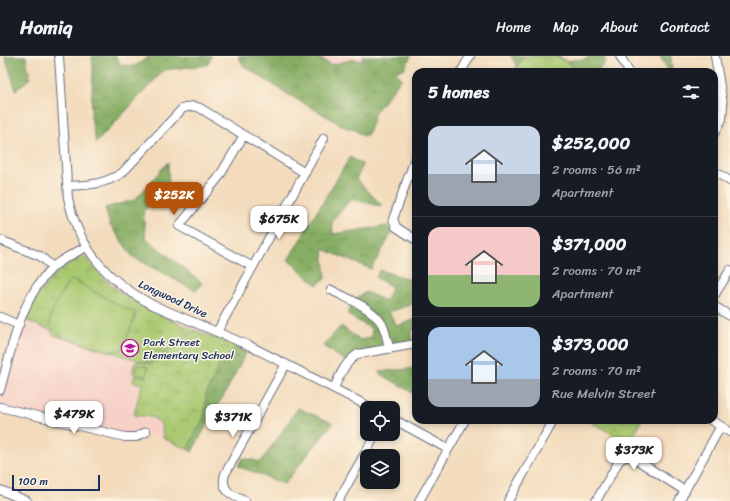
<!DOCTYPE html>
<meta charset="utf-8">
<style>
body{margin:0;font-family:Sriracha,sans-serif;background:#242831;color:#f1f3f6;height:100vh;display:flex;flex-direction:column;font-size:15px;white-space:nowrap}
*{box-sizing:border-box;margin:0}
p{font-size:13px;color:#9ea1a6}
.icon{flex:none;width:22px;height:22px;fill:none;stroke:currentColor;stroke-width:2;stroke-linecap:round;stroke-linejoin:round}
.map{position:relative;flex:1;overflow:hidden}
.drawer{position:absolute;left:412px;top:12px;width:306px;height:356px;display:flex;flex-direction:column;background:#171b24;border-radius:12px;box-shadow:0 2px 6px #0003}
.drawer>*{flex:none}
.buttons{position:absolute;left:360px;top:345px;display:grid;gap:8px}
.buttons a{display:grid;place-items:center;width:40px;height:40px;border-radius:8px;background:#171b24;box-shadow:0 2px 6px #0003;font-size:20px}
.scale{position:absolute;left:12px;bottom:10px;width:88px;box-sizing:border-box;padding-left:4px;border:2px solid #1b2f5e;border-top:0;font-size:11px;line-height:14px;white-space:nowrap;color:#1b2f5e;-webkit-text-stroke:3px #fcf5e5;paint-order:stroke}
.price{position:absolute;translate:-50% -34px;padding:0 9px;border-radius:8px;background:#fff;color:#222;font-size:13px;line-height:26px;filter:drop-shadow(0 1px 2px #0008)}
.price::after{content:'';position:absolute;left:50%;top:24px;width:12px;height:9px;margin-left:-6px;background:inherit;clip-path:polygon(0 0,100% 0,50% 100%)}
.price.on{background:#b45309;color:#fff}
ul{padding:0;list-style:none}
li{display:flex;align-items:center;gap:12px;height:100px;padding:0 16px}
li+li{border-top:1px solid #363941}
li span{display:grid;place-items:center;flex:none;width:112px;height:80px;border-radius:12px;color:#555}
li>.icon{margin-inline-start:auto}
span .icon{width:48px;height:48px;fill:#fffc;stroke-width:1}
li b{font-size:17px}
h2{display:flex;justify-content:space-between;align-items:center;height:48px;padding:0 16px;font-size:17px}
header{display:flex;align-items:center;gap:24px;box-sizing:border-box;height:56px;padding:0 20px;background:#171b24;border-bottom:1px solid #363941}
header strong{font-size:19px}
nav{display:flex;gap:22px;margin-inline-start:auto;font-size:14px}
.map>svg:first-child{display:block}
</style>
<header>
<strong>Homiq</strong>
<nav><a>Home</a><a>Map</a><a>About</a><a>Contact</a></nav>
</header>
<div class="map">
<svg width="730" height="445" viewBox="0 0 730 445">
<defs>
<pattern id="grass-tufts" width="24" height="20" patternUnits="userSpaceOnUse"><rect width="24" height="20" fill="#a9c971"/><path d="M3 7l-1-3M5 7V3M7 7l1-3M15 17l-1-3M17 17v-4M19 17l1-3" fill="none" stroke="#89a460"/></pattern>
<pattern id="forest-crowns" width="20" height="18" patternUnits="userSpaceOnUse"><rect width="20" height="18" fill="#86ad63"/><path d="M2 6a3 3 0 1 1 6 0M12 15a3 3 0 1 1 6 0" fill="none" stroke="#6d8d55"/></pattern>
<pattern id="park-crowns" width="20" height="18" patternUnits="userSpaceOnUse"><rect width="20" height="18" fill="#a9c971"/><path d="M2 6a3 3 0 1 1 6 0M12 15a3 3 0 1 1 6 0" fill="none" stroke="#89a460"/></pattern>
</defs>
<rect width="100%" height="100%" fill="#fcf5e5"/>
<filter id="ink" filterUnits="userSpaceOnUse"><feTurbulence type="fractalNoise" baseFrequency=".025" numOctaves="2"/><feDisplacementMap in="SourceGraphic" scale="8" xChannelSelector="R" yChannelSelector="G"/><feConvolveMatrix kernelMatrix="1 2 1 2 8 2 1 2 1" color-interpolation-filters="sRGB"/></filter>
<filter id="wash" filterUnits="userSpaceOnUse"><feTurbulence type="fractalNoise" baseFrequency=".012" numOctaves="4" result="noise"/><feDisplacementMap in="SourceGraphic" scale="16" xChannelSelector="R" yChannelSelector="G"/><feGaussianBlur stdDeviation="0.9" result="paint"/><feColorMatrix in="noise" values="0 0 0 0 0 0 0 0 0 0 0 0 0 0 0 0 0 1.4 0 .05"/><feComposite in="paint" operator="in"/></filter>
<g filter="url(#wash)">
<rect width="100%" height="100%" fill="#f3dbbc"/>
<!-- built -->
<path fill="#f7d1c8" d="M305 0H404L339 19Z
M86 191 138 241 250 290 222 343H221L192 396 146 376 136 381 0 351V334L19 269 43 222Z"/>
<!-- grass -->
<path fill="url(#grass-tufts)" stroke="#627c68" d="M85 200C90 206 95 213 101 219 127 247 163 260 197 275L190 278 151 308 53 279 52 275 27 265C38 234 54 212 85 200Z"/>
<!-- forest -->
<path fill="url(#forest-crowns)" stroke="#506e60" d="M5 0H26L30 22 16 34Z
M92 0H116L121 9 135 10 150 0H212L207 9 164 14 96 87 91 61 93 13Z
M238 0H315L332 9 354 3 362 5 363 0H411L405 12 395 16 402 22 375 56 368 78 363 80 352 72H347L333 64 286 37 244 10Z
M511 0H559L566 5 586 3 590 0H603L606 5 597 16H514L517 10Z
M660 0H671L672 16H669Z
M350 101 363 109 356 123 384 151 351 143 332 166 333 178 387 170 392 177 371 213 323 193 326 222 317 229 288 204Z
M168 106 169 135 143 155 146 182 202 227 196 235 133 201 110 169 105 152 135 144Z
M379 214 416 225V247L389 256 397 270 416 263V273L412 274V288L358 298 347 306 323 290 341 270 360 284 371 281 372 273 348 259 352 245 366 236 385 245 392 231 376 222Z
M210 280 247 295 222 343H221L192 396 187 393Z
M416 312V339L378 316Z
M298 352 333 367 284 428 238 410 243 402 261 406Z"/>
<!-- park -->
<path fill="url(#park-crowns)" stroke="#627c68" d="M523 0H555L566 5 577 16H514Z
M197 275 237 290 218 310 215 320 206 337 204 361 187 393 163 382C163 360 152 361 134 359L142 328 133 326 135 318 133 317 134 307 138 305 151 308 190 278Z
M588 364H642L629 388Z"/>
<!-- pitch -->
<path fill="#a9c971" stroke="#627c68" d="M70 224H73L136 258 122 294 109 295 62 281 50 270C48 256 63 236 70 224Z
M137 309 148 311 146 321 135 318Z"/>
</g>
<g filter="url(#ink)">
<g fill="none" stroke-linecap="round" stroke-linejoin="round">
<defs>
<path id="minor" d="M59 0 68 142C79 193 107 225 153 249L250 290 372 352
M620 0 629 16
M461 16 470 0
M714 78 722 63 723 49 715 0
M244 79 219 121 179 170 253 211
M416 100 393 163 396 171 416 184
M714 115 730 125
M67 130C88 129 103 129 122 117L182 53C188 50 193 49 200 52L305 117
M0 184 40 200 53 211
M331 234C348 243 372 251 382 268 386 276 387 284 389 292
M714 240 730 214
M714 250 730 260
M0 261 19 269
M217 276 324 82
M334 332C340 319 345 306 358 298L416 288
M0 334C12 292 20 243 52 212 61 203 75 197 86 191
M0 351 125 381H136L146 376
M393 363 448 393
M711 364 730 376
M0 434 27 445
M245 445C232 440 220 434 225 418L286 308
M338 445 376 378
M419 445 465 364
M508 445 551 369 552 364
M596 445 619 405C623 401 626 400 632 401L685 435
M679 445 721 370"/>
</defs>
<!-- minor casing -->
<use href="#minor" stroke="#676b7f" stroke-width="10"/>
<!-- minor -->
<use href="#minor" stroke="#fff" stroke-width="8"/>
</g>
</g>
<!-- icons -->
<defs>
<symbol id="school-ring" viewBox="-11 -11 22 22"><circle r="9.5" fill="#fcf5e5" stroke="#b5179e" stroke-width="1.5"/><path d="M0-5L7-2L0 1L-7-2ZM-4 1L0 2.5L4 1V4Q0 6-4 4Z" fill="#b5179e"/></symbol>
</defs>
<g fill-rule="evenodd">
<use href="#school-ring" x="120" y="282" width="20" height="20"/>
</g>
<g text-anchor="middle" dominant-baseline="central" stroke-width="3" stroke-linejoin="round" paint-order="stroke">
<!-- street labels -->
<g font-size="11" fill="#1b2f5e" stroke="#fcf5e5">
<text transform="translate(173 243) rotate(25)">Longwood Drive</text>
</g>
<!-- poi labels -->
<g font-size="11" fill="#1b2f5e" stroke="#fcf5e5" text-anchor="start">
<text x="143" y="286">Park Street<tspan x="143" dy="13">Elementary School</tspan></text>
</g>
</g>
</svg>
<div class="buttons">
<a><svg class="icon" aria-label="locate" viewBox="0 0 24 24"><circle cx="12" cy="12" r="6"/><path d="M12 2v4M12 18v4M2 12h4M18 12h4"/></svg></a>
<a><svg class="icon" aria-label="layers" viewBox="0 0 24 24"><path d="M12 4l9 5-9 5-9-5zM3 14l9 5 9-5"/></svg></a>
</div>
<div class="scale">100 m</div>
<b class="price on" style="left:174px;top:160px">$252K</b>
<b class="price" style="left:279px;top:184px">$675K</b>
<b class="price" style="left:74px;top:379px">$479K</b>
<b class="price" style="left:233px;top:382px">$371K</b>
<b class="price" style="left:634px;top:415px">$373K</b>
<section class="drawer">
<h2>5 homes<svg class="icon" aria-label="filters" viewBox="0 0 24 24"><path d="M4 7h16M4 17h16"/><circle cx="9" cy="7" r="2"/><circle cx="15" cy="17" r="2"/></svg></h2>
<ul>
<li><span style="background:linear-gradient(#c9d6e8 60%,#9aa5b1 0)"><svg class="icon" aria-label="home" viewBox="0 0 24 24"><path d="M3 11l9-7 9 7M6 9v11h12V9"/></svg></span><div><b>$252,000</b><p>2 rooms · 56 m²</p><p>Apartment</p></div></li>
<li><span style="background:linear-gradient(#f6c9c9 60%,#8fb573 0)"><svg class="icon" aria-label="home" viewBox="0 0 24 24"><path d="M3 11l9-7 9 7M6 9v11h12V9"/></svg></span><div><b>$371,000</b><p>2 rooms · 70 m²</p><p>Apartment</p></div></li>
<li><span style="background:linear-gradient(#a9c7e8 65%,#9aa5b1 0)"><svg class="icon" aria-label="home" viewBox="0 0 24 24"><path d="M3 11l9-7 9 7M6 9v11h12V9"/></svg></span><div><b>$373,000</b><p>2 rooms · 70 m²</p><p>Rue Melvin Street</p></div></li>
</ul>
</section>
</div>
